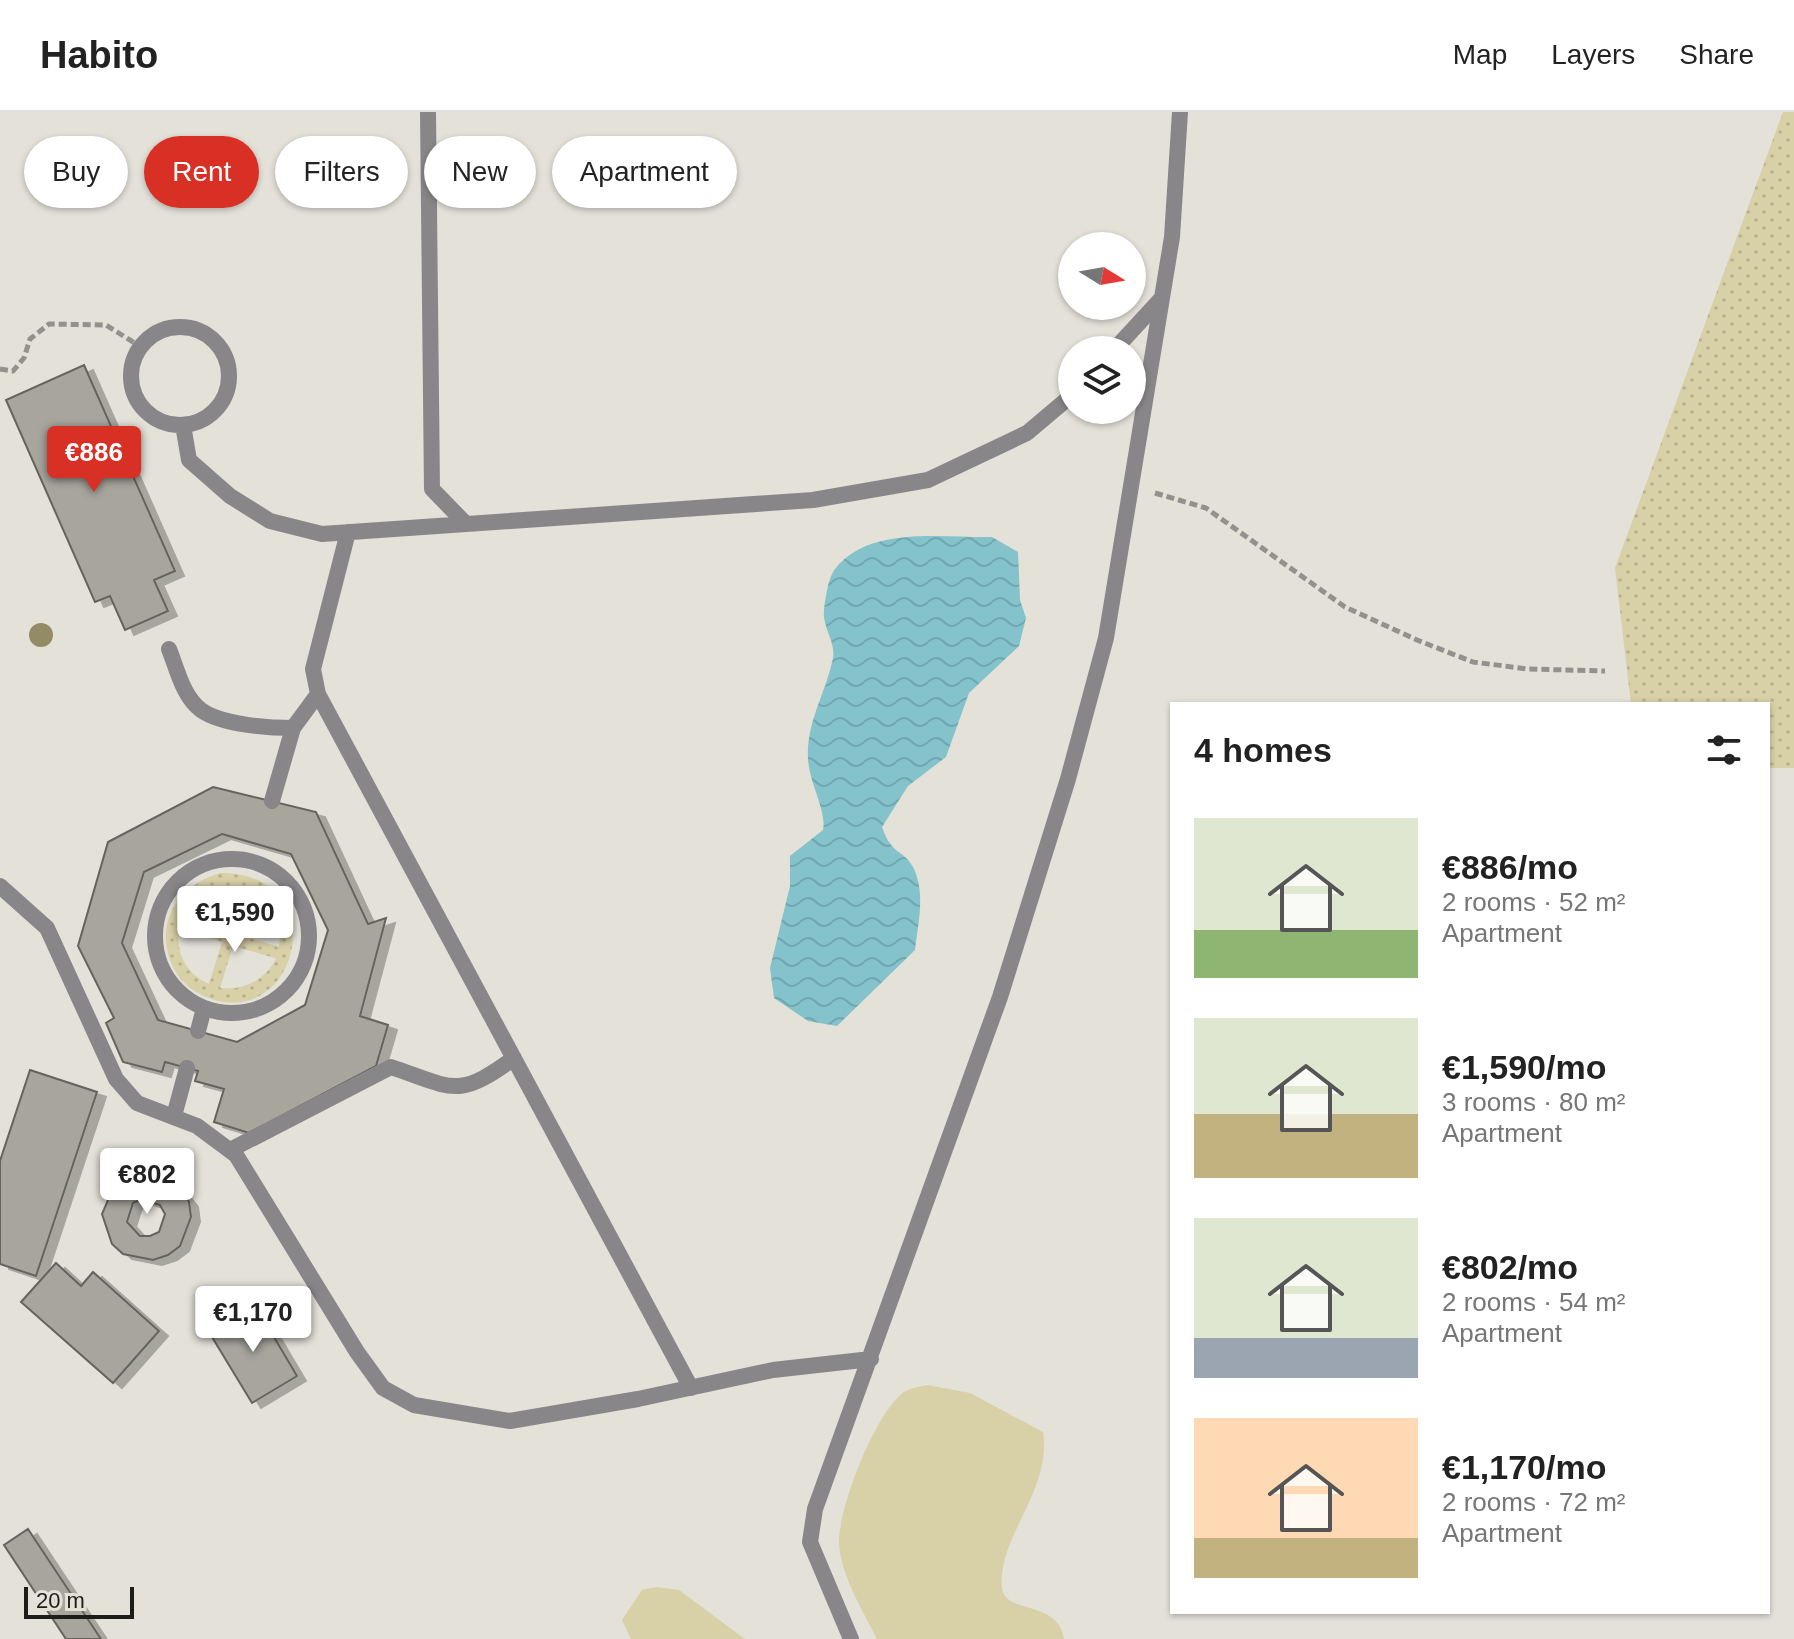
<!DOCTYPE html>
<meta charset="utf-8">
<style>
body{margin:0;font-family:Helvetica,sans-serif;background:#f6f6f6;color:#222;height:100vh;display:flex;flex-direction:column;font-size:30px;white-space:nowrap}
*{box-sizing:border-box;margin:0}
p{font-size:26px;color:#767676}
.icon{flex:none;width:44px;height:44px;fill:none;stroke:currentColor;stroke-width:2;stroke-linecap:round;stroke-linejoin:round}
.map{position:relative;flex:1;overflow:hidden}
.side{position:absolute;left:1170px;top:590px;width:600px;height:912px;display:flex;flex-direction:column;background:#fff;border-radius:0px;box-shadow:0 2px 6px #0004}
.side>*{flex:none}
.guide{position:absolute;left:24px;top:24px;width:760px;height:72px;display:flex;gap:16px}
.needle{width:52px;rotate:101deg}
.controls{position:absolute;left:1058px;top:120px;display:grid;gap:16px}
.controls a{display:grid;place-items:center;width:88px;height:88px;border-radius:50%;background:#fff;box-shadow:0 2px 6px #0004;font-size:40px}
.scale{position:absolute;left:24px;bottom:20px;width:110px;box-sizing:border-box;padding-left:8px;border:4px solid #1c1c19;border-top:0;font-size:22px;line-height:28px;white-space:nowrap;color:#1c1c19;-webkit-text-stroke:6px #e3e1d8;paint-order:stroke}
.price{position:absolute;translate:-50% -68px;padding:0 18px;border-radius:8px;background:#fff;color:#222;font-size:26px;line-height:52px;filter:drop-shadow(0 2px 4px #0008)}
.price::after{content:'';position:absolute;left:50%;top:48px;width:24px;height:18px;margin-left:-12px;background:inherit;clip-path:polygon(0 0,100% 0,50% 100%)}
.price.current{background:#d93025;color:#fff}
ul{padding:0;list-style:none}
li{display:flex;align-items:center;gap:24px;height:200px;padding:0 24px}
li span{display:grid;place-items:center;flex:none;width:224px;height:160px;border-radius:0px;color:#555}
li>.icon{margin-inline-start:auto}
span .icon{width:96px;height:96px;fill:#fffc;stroke-width:1}
li b{font-size:34px}
h2{display:flex;justify-content:space-between;align-items:center;height:96px;padding:0 24px;font-size:34px}
.tag{padding:0 28px;border-radius:36px;background:#fff;box-shadow:0 2px 6px #0004;font-size:28px;line-height:72px}
.tag.current{background:#d93025;color:#fff}
header{display:flex;align-items:center;gap:48px;box-sizing:border-box;height:112px;padding:0 40px;background:#fff;border-bottom:2px solid #e0e0e0}
header strong{font-size:38px}
nav{display:flex;gap:44px;margin-inline-start:auto;font-size:28px}
.map>svg:first-child{display:block}
</style>
<header>
<strong>Habito</strong>
<nav><a>Map</a><a>Layers</a><a>Share</a></nav>
</header>
<div class="map">
<svg width="1794" height="1527" viewBox="0 0 1794 1527">
<defs>
<pattern id="grass-dots" width="8" height="8" patternUnits="userSpaceOnUse" patternTransform="scale(2)"><rect width="8" height="8" fill="#d8d0a7"/><path d="M2 2h.1M6 6h.1" fill="none" stroke="#b9b28f" stroke-width="1.8" stroke-linecap="round"/></pattern>
<pattern id="water-waves" width="16" height="10" patternUnits="userSpaceOnUse" patternTransform="scale(2)"><rect width="16" height="10" fill="#84c3cc"/><path d="M0 5q4-4 8 0t8 0" fill="none" stroke="#71a7af"/></pattern>
<filter id="shadow"><feDropShadow dx="9" dy="5" stdDeviation="0" flood-color="#0004"/></filter>
</defs>
<rect width="100%" height="100%" fill="#e3e1d8"/>
<!-- grass -->
<path fill="url(#grass-dots)" fill-rule="evenodd" d="M1783 0H1794V656H1768V592H1631L1615 456Z
M220 761C332 760 302 912 215 888 197 883 181 872 173 855 153 812 177 774 220 761ZM228 774 239 776 226 818 183 805 198 784ZM249 779C271 788 283 811 279 835L237 822ZM179 817 222 830 209 872C187 863 175 841 179 817ZM233 834 275 846 276 847C265 868 243 879 220 876Z"/>
<!-- pitch -->
<path fill="#d8d0a7" d="M927 1273 970 1281 1043 1320C1052 1379 997 1425 1002 1476 1005 1503 1058 1487 1064 1527H877C863 1499 840 1462 839 1430 839 1395 875 1301 904 1280 910 1276 920 1275 927 1273Z
M656 1475 679 1478 745 1527H631L622 1508 642 1478Z"/>
<!-- water -->
<path fill="url(#water-waves)" d="M992 425 1018 440 1020 488 1026 506 1019 534 969 581 946 645 908 674 882 715C892 744 903 737 913 755 926 780 918 811 915 838L837 914 808 909 774 886 770 856 790 774V744L823 718C827 700 809 670 808 647 806 610 826 581 833 546 836 531 822 514 824 499 825 488 828 466 835 457 869 413 943 426 992 425Z"/>
<!-- building -->
<path fill="#a7a59c" stroke="#66645c" stroke-width="2" fill-rule="evenodd" filter="url(#shadow)" d="M84 253 175 459 154 468 168 499 125 518 110 484 95 490 6 288Z
M213 675 316 700 368 812 386 806 360 904 388 913 376 954 249 1021 214 1010 224 977 195 969 198 959 165 950 162 960 123 950 106 911 114 906 78 834 108 730ZM222 722 291 742 328 818 305 893 237 930 158 908 122 831 144 760Z
M30 958 97 980 36 1164 0 1152V1049Z
M141 1060 170 1066 189 1090 191 1105 180 1134 168 1143 153 1148 123 1142 112 1132 102 1102 114 1074 125 1065ZM142 1087 160 1093 165 1102 159 1120 150 1124H140L127 1110 133 1091Z
M56 1151 81 1174 93 1160 159 1219 113 1271 21 1190Z
M255 1193 297 1264 252 1291 209 1220Z
M28 1417 101 1527H66L4 1433Z"/>
<g fill="none" stroke-linecap="round" stroke-linejoin="round">
<!-- path -->
<path stroke="#93918b" stroke-width="5" stroke-dasharray="8 4" stroke-linecap="butt" d="M0 257 13 259 24 246 30 227 49 212 106 213 141 235
M1155 381 1206 396 1345 495 1417 528 1473 550 1528 557 1605 559"/>
<!-- lane -->
<path stroke="#89868a" stroke-width="16" d="M428 0 432 377 466 412
M131 264a49 49 0 1 1 98 0a49 49 0 1 1-98 0Z
M1114 238 1161 187
M183 313 189 348 230 384 270 409 322 422 813 388 928 368 1027 321 1072 283
M348 420 313 557 318 582 691 1276
M169 537C177 557 183 585 201 598 222 613 269 616 293 616L318 582
M272 689 293 616
M155 824a77 77 0 1 1 154 0a77 77 0 1 1-154 0Z
M0 774 47 816 116 967 137 991 197 1014 236 1043 357 1240 383 1276 414 1293 510 1309 638 1287 773 1258 871 1247
M198 919 204 896
M174 1004 187 956
M230 1038 391 955C453 976 457 988 514 946
M851 1527 810 1430 815 1397 1000 885 1068 667 1106 526 1172 125 1180 0"/>
</g>
<!-- trees -->
<circle fill="#928b66" cx="41" cy="523" r="12"/>
</svg>
<div class="controls">
<a><svg class="needle" viewBox="-14 -14 28 28"><path d="M0-13l5 13h-10z" fill="#e53935"/><path d="M0 13l5-13h-10z" fill="#767676"/></svg></a>
<a><svg class="icon" aria-label="layers" viewBox="0 0 24 24"><path d="M12 4l9 5-9 5-9-5zM3 14l9 5 9-5"/></svg></a>
</div>
<div class="scale">20 m</div>
<b class="price current" style="left:94px;top:382px">€886</b>
<b class="price" style="left:235px;top:842px">€1,590</b>
<b class="price" style="left:147px;top:1104px">€802</b>
<b class="price" style="left:253px;top:1242px">€1,170</b>
<div class="guide">
<a class="tag">Buy</a>
<a class="tag current">Rent</a>
<a class="tag">Filters</a>
<a class="tag">New</a>
<a class="tag">Apartment</a>
</div>
<section class="side">
<h2>4 homes<svg class="icon" aria-label="filters" viewBox="0 0 24 24"><path d="M4 7h16M4 17h16"/><circle cx="9" cy="7" r="2"/><circle cx="15" cy="17" r="2"/></svg></h2>
<ul>
<li><span style="background:linear-gradient(#dfe7d0 70%,#8fb573 0)"><svg class="icon" aria-label="home" viewBox="0 0 24 24"><path d="M3 11l9-7 9 7M6 9v11h12V9"/></svg></span><div><b>€886/mo</b><p>2 rooms · 52 m²</p><p>Apartment</p></div></li>
<li><span style="background:linear-gradient(#dfe7d0 60%,#c2b280 0)"><svg class="icon" aria-label="home" viewBox="0 0 24 24"><path d="M3 11l9-7 9 7M6 9v11h12V9"/></svg></span><div><b>€1,590/mo</b><p>3 rooms · 80 m²</p><p>Apartment</p></div></li>
<li><span style="background:linear-gradient(#dfe7d0 75%,#9aa5b1 0)"><svg class="icon" aria-label="home" viewBox="0 0 24 24"><path d="M3 11l9-7 9 7M6 9v11h12V9"/></svg></span><div><b>€802/mo</b><p>2 rooms · 54 m²</p><p>Apartment</p></div></li>
<li><span style="background:linear-gradient(#ffd9b3 75%,#c2b280 0)"><svg class="icon" aria-label="home" viewBox="0 0 24 24"><path d="M3 11l9-7 9 7M6 9v11h12V9"/></svg></span><div><b>€1,170/mo</b><p>2 rooms · 72 m²</p><p>Apartment</p></div></li>
</ul>
</section>
</div>
